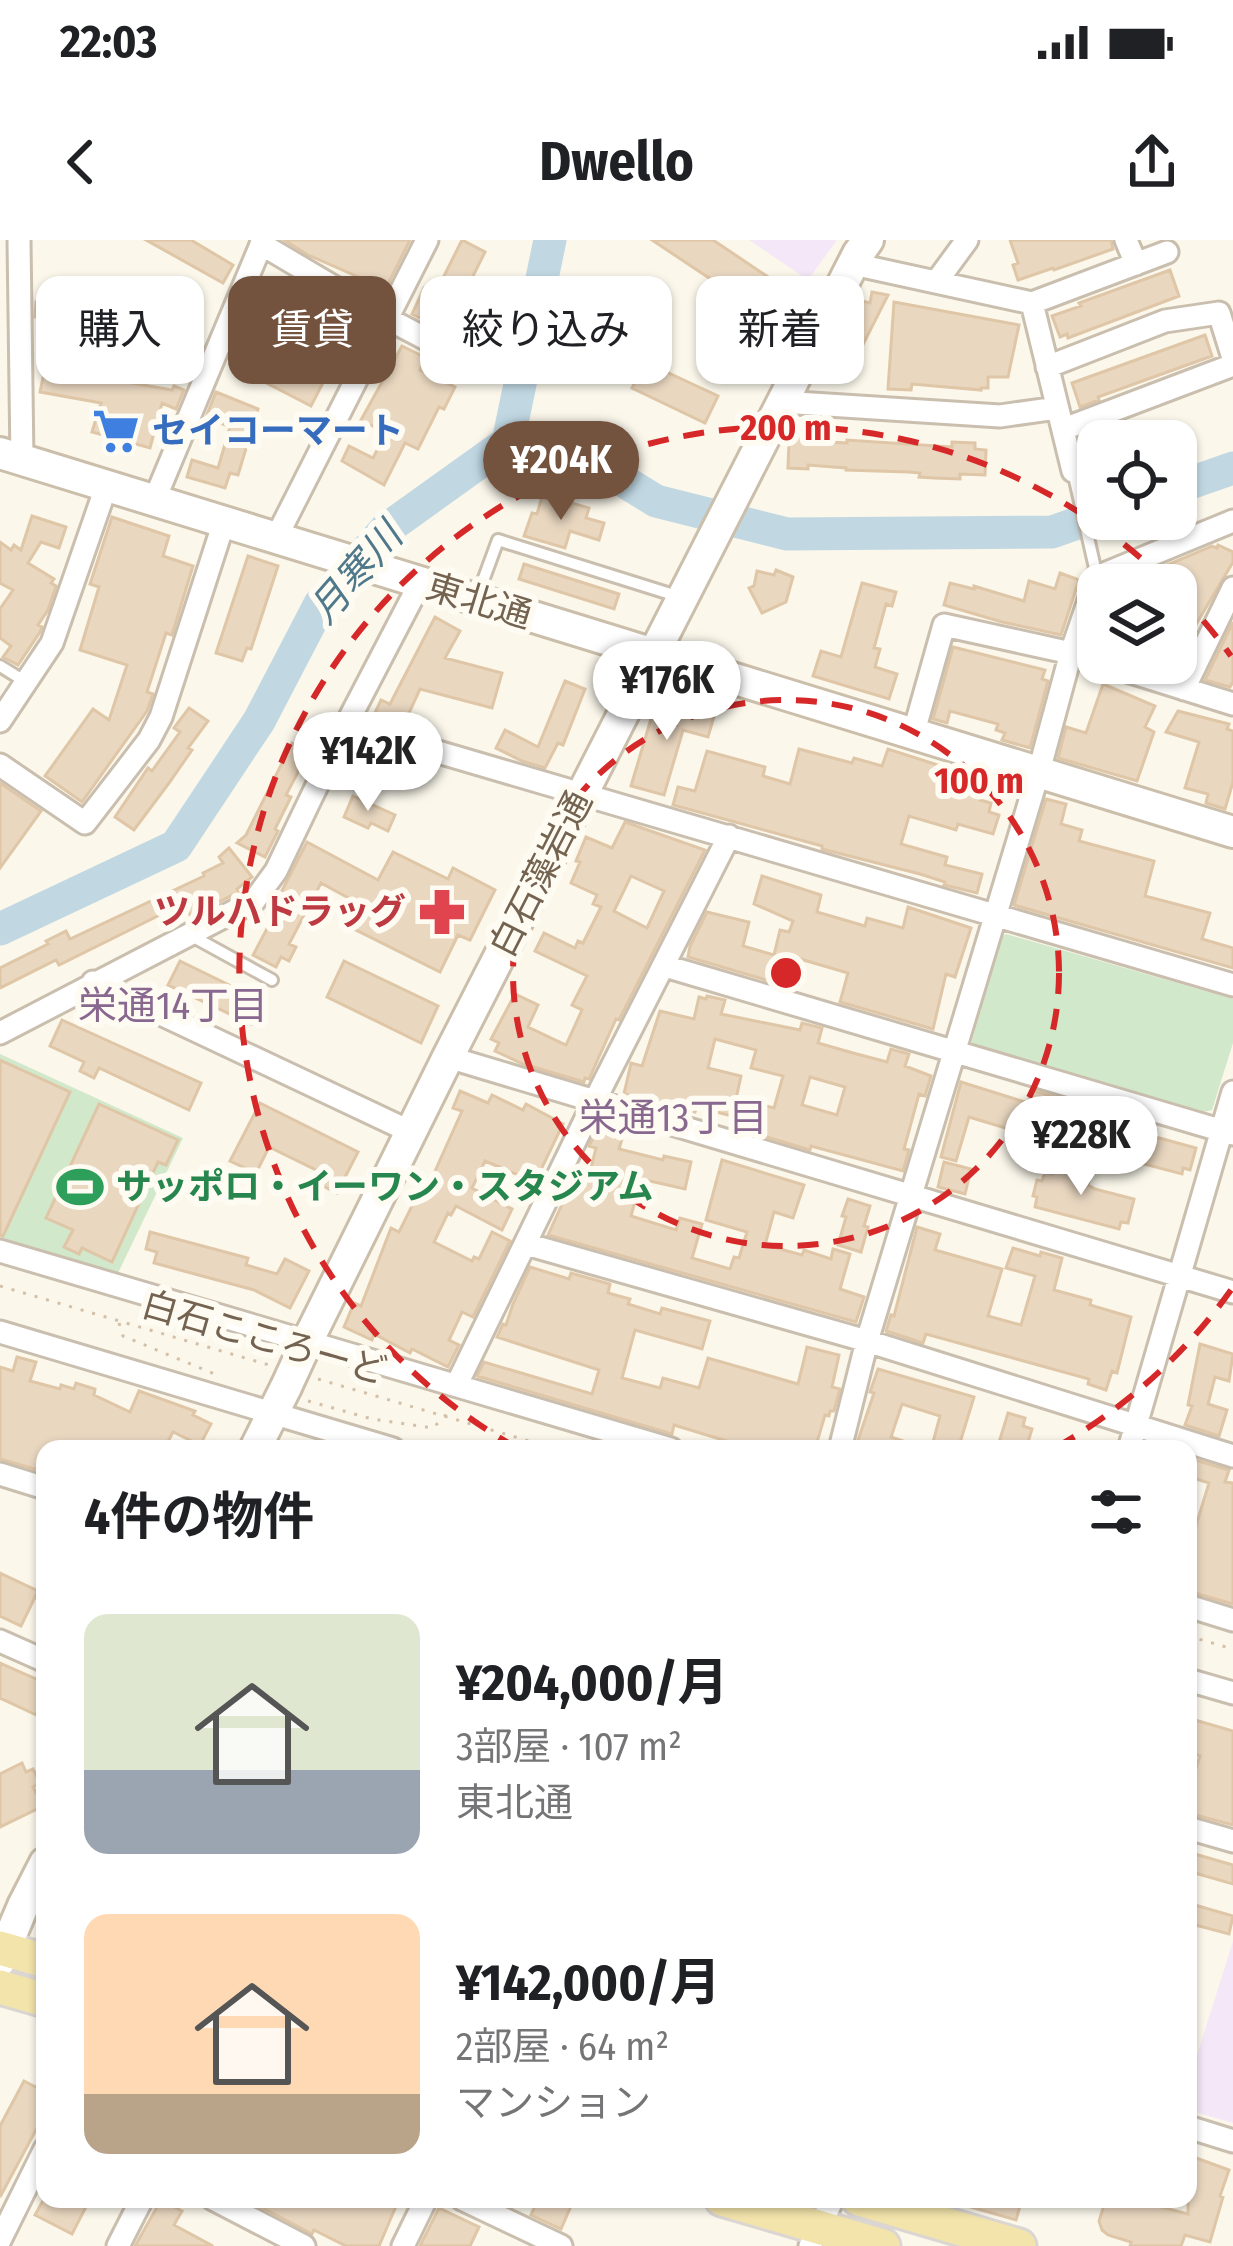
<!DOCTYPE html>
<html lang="ja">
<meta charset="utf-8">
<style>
body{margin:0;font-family:"Fira Sans Condensed","Noto Sans JP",sans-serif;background:#f2f2f2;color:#202124;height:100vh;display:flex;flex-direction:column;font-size:45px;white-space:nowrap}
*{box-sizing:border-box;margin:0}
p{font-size:39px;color:#757577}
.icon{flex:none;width:66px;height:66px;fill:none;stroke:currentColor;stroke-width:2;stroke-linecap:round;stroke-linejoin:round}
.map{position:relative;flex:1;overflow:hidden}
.details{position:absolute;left:36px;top:1200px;width:1161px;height:768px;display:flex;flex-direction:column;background:#fff;border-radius:24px;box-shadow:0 3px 9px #0004}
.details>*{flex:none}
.guide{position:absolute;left:36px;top:36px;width:1161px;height:108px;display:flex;gap:24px}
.buttons{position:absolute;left:1077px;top:180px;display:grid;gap:24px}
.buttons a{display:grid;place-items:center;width:120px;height:120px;border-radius:24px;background:#fff;box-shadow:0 3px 9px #0004;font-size:60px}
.price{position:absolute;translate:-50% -102px;padding:0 27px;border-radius:42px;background:#fff;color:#222;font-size:39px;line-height:78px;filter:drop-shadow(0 3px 6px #0008)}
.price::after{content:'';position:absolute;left:50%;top:72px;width:36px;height:27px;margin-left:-18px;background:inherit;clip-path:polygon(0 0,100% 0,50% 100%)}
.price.active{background:#73523e;color:#fff}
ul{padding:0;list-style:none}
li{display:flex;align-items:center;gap:36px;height:300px;padding:0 48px}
li span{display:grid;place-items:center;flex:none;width:336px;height:240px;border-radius:24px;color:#555}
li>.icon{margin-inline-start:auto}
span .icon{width:144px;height:144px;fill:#fffc;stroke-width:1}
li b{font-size:51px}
h2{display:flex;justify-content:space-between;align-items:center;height:144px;padding:0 48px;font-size:51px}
.tag{padding:0 42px;border-radius:24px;background:#fff;box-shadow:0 3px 9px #0004;font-size:42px;line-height:108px}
.tag.active{background:#73523e;color:#fff}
.status{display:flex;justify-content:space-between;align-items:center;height:84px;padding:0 60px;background:#fff;direction:ltr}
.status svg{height:33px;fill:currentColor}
header{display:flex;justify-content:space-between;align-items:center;height:156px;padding:0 48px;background:#fff;font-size:54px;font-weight:700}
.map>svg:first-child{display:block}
</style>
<div class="status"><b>22:03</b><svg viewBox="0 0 49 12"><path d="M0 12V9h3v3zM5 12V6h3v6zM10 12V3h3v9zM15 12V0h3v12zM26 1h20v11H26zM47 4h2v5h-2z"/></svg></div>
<header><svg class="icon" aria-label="back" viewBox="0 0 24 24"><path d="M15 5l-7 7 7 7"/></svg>Dwello<svg class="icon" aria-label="share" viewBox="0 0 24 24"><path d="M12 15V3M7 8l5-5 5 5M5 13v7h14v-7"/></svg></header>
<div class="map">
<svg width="1233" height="2006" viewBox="0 0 1233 2006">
<rect width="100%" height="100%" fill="#fbf7eb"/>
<!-- education -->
<path fill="#f4e8f8" d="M749 0H837L808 40Z
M1233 1701V1883L1188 1870V1844Z"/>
<!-- green -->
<path fill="#d1e8ca" d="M1006 694 1233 759V803L1212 870 1204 872 971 804 1002 696Z
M0 814 183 898 118 1033 0 997Z"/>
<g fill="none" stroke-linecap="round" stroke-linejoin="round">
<!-- river -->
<path stroke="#c1d8e3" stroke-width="33" d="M508 202 550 0
M1176 248 1233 228
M0 689 176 606 259 481 320 364 385 290 508 202 596 224 656 261 787 294 1052 292 1098 276"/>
</g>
<!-- building -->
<path fill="#e9d7c0" stroke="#dfc6a7" stroke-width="3" fill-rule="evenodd" d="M146 0H191L233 25 223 43Z
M284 0H410L383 54 370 47 372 43 308 15Z
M462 0 485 12 459 64 467 67 453 94 412 74 424 48 435 54Z
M652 0H713L780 45 754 78 711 48 715 42Z
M1010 0H1111L1113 9 1054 30 1053 28 1018 40 1013 25 1018 23Z
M1170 30 1179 56 1068 98 1067 94 1060 97 1052 76 1081 66 1079 63Z
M271 41 309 61 293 93 332 113 350 80 366 88 338 141 327 135 311 166 230 124 237 111 247 116 271 69 260 63Z
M153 42 186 48 179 80 148 73Z
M872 52 888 55 844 142 824 132 848 86 856 91 862 61 870 63Z
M59 53H85V77H35L36 62H59Z
M894 62 1019 85 1008 137H988V148H981V150L912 144 911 150 888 149Z
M1205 95 1212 116 1098 157 1099 160 1080 167 1072 143Z
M402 106 426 118 420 130 455 147 444 169 439 167 418 209 405 203 384 245 342 221 349 206 373 218 386 193 361 180Z
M645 122 718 156 705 183 632 148Z
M45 128 172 150 174 146 184 150 176 169 162 163 150 208 92 192 101 163 40 152Z
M216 152 258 169 238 235 230 233 225 248 187 237 192 220 218 228 230 187 206 177Z
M799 192H810L809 201 847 203V200L952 207V202L975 203V209L986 210 985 235 960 234V239L934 238 919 237 920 233 909 232 846 230V228L808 225V229L788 228 789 201 792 202Z
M542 257 571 266 572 263 589 268 586 278 604 283 599 300 570 291 565 308 524 296 532 273 537 274Z
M32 276 66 287 59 308 41 302 28 323 54 339 51 343 56 346 48 370 38 385 42 387 40 392 18 425 3 417 11 406 0 398V369L13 350 0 343V302L11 310 14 305 21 310Z
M112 277 169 296 163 316 193 326 172 395 166 393 147 452 153 454 147 471 82 562 45 536 93 469 109 480 127 425 80 410 99 347 90 344Z
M1218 305 1233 312V322L1195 386 1193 385 1176 421V345L1167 325 1212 306 1217 308Z
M248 316 278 326 251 409 247 408 242 421 216 413Z
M524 324 619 354 614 369 519 339Z
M776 330 793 337 786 362 762 373 749 348 754 346 757 331 774 335Z
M1060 333 1079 340 1061 395 1002 382 944 365 950 343 974 349V346L1024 361 1029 341 1055 349Z
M862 343 896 352 892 366 886 364 874 408 880 409 875 427 897 434 889 459 813 436 821 411 841 417Z
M435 377 460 391 445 418 502 433 492 468 420 449 403 486 373 477 381 460 390 464Z
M1233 382V442L1230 447 1205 440Z
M953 407 1045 430 1042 439 1048 441 1030 508 1002 500 1005 493 996 490 998 484 950 471 947 483 933 479Z
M565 441 585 449 563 505 558 503 545 528 522 521 496 508 505 490 538 507Z
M1103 444 1155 466 1145 487 1154 492 1137 541 1058 518 1066 487 1086 493Z
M673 461 715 473 708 497 683 490 664 555 631 546 653 472 657 473Z
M189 468 208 481 188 508 192 510 169 543 134 590 115 577 148 528 152 531 180 492 174 488Z
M1178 471 1229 484 1227 489 1233 491V542L1225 569 1206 563 1208 554 1185 548 1199 502 1166 492Z
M292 503 309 511 286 555 291 557 275 589 278 591 265 617 237 603 246 595Z
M799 509 852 523 854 518 882 526 888 509 972 536 967 552 981 556 980 560 991 563 989 572 999 575 993 594 958 584 956 590 909 576 901 604 947 617 945 625 982 634 977 653 944 645 945 642 920 634 822 609V606L673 565 678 547 695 551 707 511 765 527 763 536 790 544Z
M0 543 41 571 0 628Z
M353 556 395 575 388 591 371 583 368 588 344 577Z
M1046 559 1066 564 1061 584 1082 590 1079 601 1154 621 1145 656 1210 673 1202 699 1233 708V728L1014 665Z
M625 582 705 610 619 780 616 779 589 839 585 838 584 842 523 824 495 811 499 803 491 799 515 754 538 765 528 787 566 805 582 770 572 765 587 736 535 711 544 693 575 708 578 701 583 703 601 667 593 664 597 655 571 643 580 622 576 621 586 597 612 608ZM631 636 664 651 647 688 614 671Z
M307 602 378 640 393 612 448 639 453 628 495 650 470 700 458 695 440 732 354 689 365 667 321 643 289 704 296 707 289 721 281 717 276 727 253 715 278 668 274 666Z
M229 608 252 637 237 649 238 652 196 674 190 675 184 663 59 725 56 720 0 748V728L48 704 46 701 66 691 70 699 204 636 203 633 223 623 219 617Z
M762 636 821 655 817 672 865 686 867 678 903 688 908 667 971 688 955 737 946 734 933 789 840 762 848 733 800 719 793 748 688 717 690 706 707 672 749 682 743 706 774 715 780 690 789 692 793 681 754 664Z
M180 721 262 761 251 784 168 745Z
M344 721 438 766 421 803 327 757Z
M707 756 725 760 721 774 800 790 802 783 822 788 818 803 853 813 887 822 891 809 909 814 905 826 931 836 925 856 919 854 904 909 909 910 903 931 811 906 810 910 760 895 763 884 697 867 695 872 624 854 631 823 642 826 660 771 694 779 699 757 706 759ZM715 799 756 810 751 828 783 836 774 868 736 859 741 836 708 828ZM810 837 845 847 837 875 802 865Z
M62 780 201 843 189 870 99 828 94 838 80 831 84 822 50 806Z
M0 820 70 852 3 996H0Z
M961 842 1028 863 1032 850 1122 877 1115 909 1112 908 1111 912 1091 907 1093 901 1019 879 1015 891 969 877 956 921 941 917Z
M460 851 488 863 492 855 523 870 526 864 563 884 535 942 485 921 472 948 512 969 502 990 456 966 451 975 448 973 434 1002 472 1021 474 1017 479 1019 492 992 510 1001 473 1077 462 1072 449 1100 459 1105 448 1127 412 1109 410 1113 374 1094 372 1100 344 1087 354 1063 361 1066 391 988 399 992 426 938 431 940 462 871 453 868Z
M260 863 358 912 337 953 315 942 320 932 269 907 256 933 230 921Z
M99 864 178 900 166 925 158 922 112 1022 82 1008 79 1014 64 1007 73 990 46 978Z
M599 885 624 892 619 909 663 920 664 916 691 922 685 949 641 939 631 976 676 990 680 978 702 984 692 1018 730 1029 734 1017 739 1018 747 992 706 980 722 920 804 945 793 978 774 972 765 1005 802 1015 804 1010 831 1019 833 1009 850 1014 840 1049 864 1057 856 1082 548 995 575 936 588 940 596 908 589 906Z
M1152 896 1196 908 1190 930 1183 928 1182 934 1144 924Z
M944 922 971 929 965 954 938 947Z
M1056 922 1092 931 1088 945 1095 949 1134 959 1128 983 1121 982 1119 989 1035 967 1037 957 1033 956 1037 940 1042 941 1045 932 1052 934Z
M848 959 870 966 864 986 868 987 861 1012 838 1005 846 977 842 976Z
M917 987 940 994 935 1010 1002 1029 988 1076 1021 1085 1035 1036 1006 1028 1013 1008 1040 1016 1041 1012 1062 1018 1054 1050 1091 1060 1090 1065 1131 1077 1117 1133 1112 1131 1106 1150 1088 1144 1089 1139 926 1094 923 1103 886 1091 891 1075 894 1076Z
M150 992 248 1018 246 1025 277 1034 285 1019 309 1031 290 1068 254 1050 154 1023 157 1012 146 1009Z
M530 1027 569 1039 571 1033 610 1044 608 1053 630 1059 628 1064 660 1074 662 1068 710 1081 702 1109 635 1090 622 1138 660 1148 663 1138 699 1148 708 1118 798 1144 807 1107 839 1115 832 1147 840 1149 834 1171H830L829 1176 825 1175 815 1209H745L746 1207 674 1185 672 1194 477 1136 484 1122 592 1154 599 1130 497 1097 503 1084 506 1085 513 1064Z
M1200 1104 1233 1114 1229 1141 1215 1137 1208 1164 1227 1170 1219 1196 1185 1185 1192 1166 1188 1165Z
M17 1117 36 1122 30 1141 60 1149 61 1145 74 1149 76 1143 95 1149 94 1155 130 1172 139 1151 195 1171 193 1175 211 1184 200 1205 173 1192 164 1209H45V1232L0 1219V1127L13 1131Z
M878 1129 974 1157 958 1209 932 1206 940 1176 902 1164 891 1197 918 1206V1209H855L874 1153 870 1152Z
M1008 1173 1025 1178 1023 1186 1032 1189 1026 1209H997Z
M1195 1220 1229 1230 1225 1242 1233 1243V1364L1188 1351V1312L1209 1243 1190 1237Z
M0 1333 38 1351 21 1386 0 1376Z
M0 1423 45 1443V1479L0 1458Z
M1188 1478 1233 1491V1585L1188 1573V1552L1200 1516 1188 1511Z
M22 1523 26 1532 33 1529 40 1543 33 1547 43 1566 0 1587V1534Z
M1188 1612 1233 1625V1644L1188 1631Z
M1188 1663 1233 1676 1229 1694 1188 1683Z
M24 1841 45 1852V1873L0 1957V1886Z
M1188 1915 1229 1930 1220 1956 1223 1957 1210 2002 1185 1995 1181 2006H1130L1131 2002 1108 1995 1102 1990 1099 1981 1106 1959H1130L1188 1974Z
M44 1959H90L72 1994 35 1975Z
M246 1959H399L379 2006H346L314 1990 312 1994Z
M538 1959H574L561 1989 531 1975Z
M957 1959H1022L1016 1980 957 1963Z
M161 1960 182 1971 174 1985 213 2006H135Z
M439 1968 479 1987 470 2006H420Z"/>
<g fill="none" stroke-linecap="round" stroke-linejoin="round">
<defs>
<path id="lane" d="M1073 231 1097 337
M477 357 498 300 680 357
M0 426 26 442
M190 695 272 740"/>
<path id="street" d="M19 0 22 221
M1126 0 1136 24
M261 4 388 79 470 122
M853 24 1032 63 1167 12
M937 41 967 0
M1032 63 1073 231
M1047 127 1165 81 1219 73 1233 118
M781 162 1000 176 1057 168
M1064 189 1233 125
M154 261 263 0
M276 298 427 0
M1102 423 1233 464
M1184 449 1233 348
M0 481 52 403 106 247
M346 485 1233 745
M913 495 944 385 1071 413 1098 422
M0 525 85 583 149 500 161 477 224 282
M665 726 1233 894
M93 742 411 892
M0 793 254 661 276 631 346 485 420 343
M448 817 1233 1052
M526 1004 867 1101 1233 1216
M0 1011 671 1209
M0 1092 393 1209
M457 1144 594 862 729 596
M840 1209 867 1101 1039 531 1071 413 1097 337 1233 281
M1129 1209 1233 852
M0 1234 45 1248
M1188 1366 1233 1380
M0 1401 45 1421
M1188 1440 1233 1453
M1188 1588 1233 1601
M1188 1887 1233 1901
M213 1959 304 2006
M462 1959 561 2006
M0 2000 45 1909
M118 2006 142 1959
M403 2006 426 1959
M810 2006 833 1959"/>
<path id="secondary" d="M0 213 1233 592
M304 1108 448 817 858 14 868 0
M255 1209 286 1147
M0 1721 23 1666 45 1623"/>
<path id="primary" d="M0 1708 45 1721
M0 1747 45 1760
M722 1959 883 2006
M859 1959 1019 2006"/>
</defs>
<!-- lane casing -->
<use href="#lane" stroke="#cabfaf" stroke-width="16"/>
<!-- street casing -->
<use href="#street" stroke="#cabfaf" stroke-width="27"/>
<!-- secondary casing -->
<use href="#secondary" stroke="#cbbeaa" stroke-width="36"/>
<!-- primary casing -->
<use href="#primary" stroke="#dbd6d2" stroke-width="39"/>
<!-- path -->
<path stroke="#d3c0a8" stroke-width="3" stroke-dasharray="3 9" stroke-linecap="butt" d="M0 1046 269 1125
M119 1083 123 1096 217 1135
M318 1139 556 1209
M308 1161 372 1179 433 1188 445 1176 450 1164
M522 1201 536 1209
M1188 1396 1233 1409"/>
<!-- lane -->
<use href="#lane" stroke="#fff" stroke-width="10"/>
<!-- street -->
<use href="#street" stroke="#fff" stroke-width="21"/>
<!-- secondary -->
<use href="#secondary" stroke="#fff" stroke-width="30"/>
<!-- primary -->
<use href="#primary" stroke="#f2e4ab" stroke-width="33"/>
<defs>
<path id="secondary-bridge" d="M286 1147 304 1108"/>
</defs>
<!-- secondary-bridge casing -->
<use href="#secondary-bridge" stroke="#cbbeaa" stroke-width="36" stroke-linecap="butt"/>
<!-- secondary-bridge -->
<use href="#secondary-bridge" stroke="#fff" stroke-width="30"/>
</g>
<!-- distance rings -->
<g fill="none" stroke="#d62828" stroke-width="6" stroke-dasharray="21 15">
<circle cx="786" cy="733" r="273"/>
<path d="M1231 1050A546 546 0 0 1 1055 1208M517 1208A546 546 0 1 1 1169 344M1179 354A546 546 0 0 1 1231 416"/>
</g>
<!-- icons -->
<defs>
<symbol id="supermarket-bare" viewBox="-9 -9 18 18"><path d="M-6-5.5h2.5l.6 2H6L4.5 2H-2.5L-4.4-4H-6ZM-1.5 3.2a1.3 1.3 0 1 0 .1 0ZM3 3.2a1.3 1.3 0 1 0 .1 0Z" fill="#3f7fe0" stroke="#fefbf2" stroke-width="2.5" paint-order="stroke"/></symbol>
<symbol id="pharmacy-bare" viewBox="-9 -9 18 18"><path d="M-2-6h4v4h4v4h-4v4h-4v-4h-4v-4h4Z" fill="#e0444e" stroke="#fefbf2" stroke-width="2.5" paint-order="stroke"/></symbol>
<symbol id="stadium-bare" viewBox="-9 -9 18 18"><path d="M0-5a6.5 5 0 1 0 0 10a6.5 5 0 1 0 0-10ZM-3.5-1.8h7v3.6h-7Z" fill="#2e9e5b" stroke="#fefbf2" stroke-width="2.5" paint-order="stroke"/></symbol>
</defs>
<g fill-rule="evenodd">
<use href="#supermarket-bare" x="83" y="158" width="66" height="66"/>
<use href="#pharmacy-bare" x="409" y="639" width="66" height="66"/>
<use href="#stadium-bare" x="47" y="914" width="66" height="66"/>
</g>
<g text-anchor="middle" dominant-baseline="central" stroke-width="12" stroke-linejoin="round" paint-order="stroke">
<!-- shop labels -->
<g font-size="36" font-weight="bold" fill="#366cbe" stroke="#fefbf2" text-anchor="start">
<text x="152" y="191">セイコーマート</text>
</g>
<!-- street labels -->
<g font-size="36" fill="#746350" stroke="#fefbf2">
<text transform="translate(479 361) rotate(17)">東北通</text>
<text transform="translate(541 634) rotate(-63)">白石藻岩通</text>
<text transform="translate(264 1098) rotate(16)">白石こころーど</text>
</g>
<!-- health labels -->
<g font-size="36" font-weight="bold" fill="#be3a42" stroke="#fefbf2" text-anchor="end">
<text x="406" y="672">ツルハドラッグ</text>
</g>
<!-- leisure labels -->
<g font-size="36" font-weight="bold" fill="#27864d" stroke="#fefbf2" text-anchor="start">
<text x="116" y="947">サッポロ・イーワン・スタジアム</text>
</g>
<!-- water labels -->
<g font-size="39" font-style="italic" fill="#4f788b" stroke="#fefbf2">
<text transform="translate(356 333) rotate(-49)">月寒川</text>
</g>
<!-- neighbourhood labels -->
<g font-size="39" fill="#89688f" stroke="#fefbf2">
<text x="173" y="766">栄通14丁目</text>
<text x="673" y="878">栄通13丁目</text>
</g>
</g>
<circle cx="786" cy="733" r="18" fill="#d62828" stroke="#fefbf2" stroke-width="6"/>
<g font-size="36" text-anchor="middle" font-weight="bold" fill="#d62828" stroke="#fefbf2" stroke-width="12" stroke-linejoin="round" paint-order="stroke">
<text x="786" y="200">200 m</text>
<text x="979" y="553">100 m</text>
</g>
</svg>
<div class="buttons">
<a><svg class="icon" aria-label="locate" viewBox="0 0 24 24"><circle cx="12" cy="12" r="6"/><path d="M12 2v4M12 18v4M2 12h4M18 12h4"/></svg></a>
<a><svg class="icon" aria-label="layers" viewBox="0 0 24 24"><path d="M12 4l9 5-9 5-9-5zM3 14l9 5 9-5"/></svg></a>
</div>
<b class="price active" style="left:561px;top:283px">¥204K</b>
<b class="price" style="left:667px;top:503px">¥176K</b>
<b class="price" style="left:368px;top:574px">¥142K</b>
<b class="price" style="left:1081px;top:958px">¥228K</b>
<div class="guide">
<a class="tag">購入</a>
<a class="tag active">賃貸</a>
<a class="tag">絞り込み</a>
<a class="tag">新着</a>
</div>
<section class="details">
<h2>4件の物件<svg class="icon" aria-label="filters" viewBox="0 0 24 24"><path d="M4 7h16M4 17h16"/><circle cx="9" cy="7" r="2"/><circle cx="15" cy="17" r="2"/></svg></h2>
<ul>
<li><span style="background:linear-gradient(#dfe7d0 65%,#9aa5b1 0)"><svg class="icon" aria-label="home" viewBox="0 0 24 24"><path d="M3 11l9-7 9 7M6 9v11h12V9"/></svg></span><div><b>¥204,000/月</b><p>3部屋 · 107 m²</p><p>東北通</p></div></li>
<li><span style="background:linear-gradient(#ffd9b3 75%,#b9a48a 0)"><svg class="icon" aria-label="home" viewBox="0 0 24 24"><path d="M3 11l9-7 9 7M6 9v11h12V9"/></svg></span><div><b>¥142,000/月</b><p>2部屋 · 64 m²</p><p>マンション</p></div></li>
</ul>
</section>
</div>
